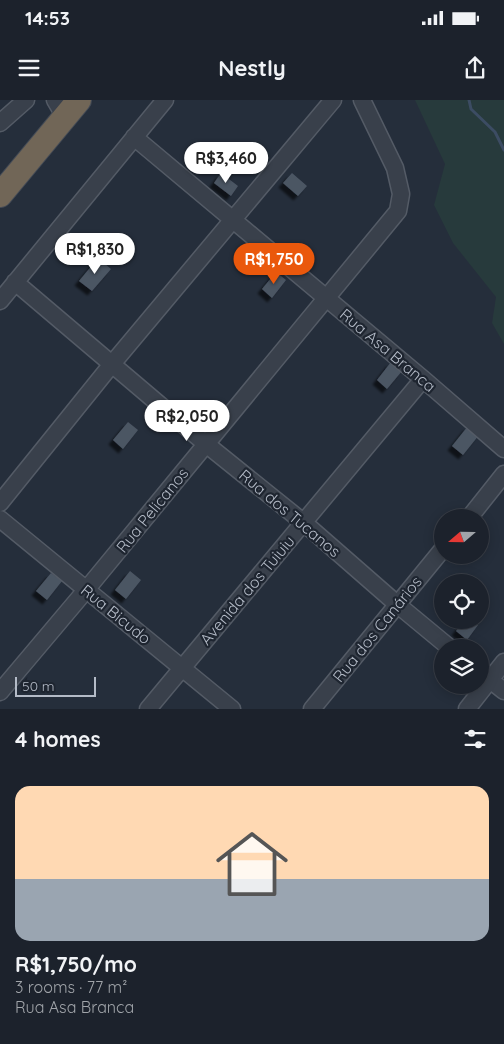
<!DOCTYPE html>
<meta charset="utf-8">
<style>
body{margin:0;font-family:Quicksand,sans-serif;background:#292f38;color:#f1f3f6;height:100vh;display:flex;flex-direction:column;font-size:19px;white-space:nowrap}
*{box-sizing:border-box;margin:0}
p{font-size:16px;color:#a0a4a9}
.icon{flex:none;width:28px;height:28px;fill:none;stroke:currentColor;stroke-width:2;stroke-linecap:round;stroke-linejoin:round}
.map{position:relative;height:609px;overflow:hidden}
.details{display:flex;flex-direction:column;background:#1c222c;flex:1}
.details>*{flex:none}
.needle{width:32px;rotate:250deg}
.fabs{position:absolute;left:434px;top:409px;display:grid;gap:10px}
.fabs a{display:grid;place-items:center;width:55px;height:55px;border-radius:50%;background:#1c222c;box-shadow:0 2px 12px #0003,0 0 0 1px #3a3f48;font-size:25px}
.scale{position:absolute;left:15px;bottom:12px;width:81px;box-sizing:border-box;padding-left:5px;border:2px solid #b4bbc7;border-top:0;font-size:14px;line-height:18px;white-space:nowrap;color:#b4bbc7;-webkit-text-stroke:4px #1e2530;paint-order:stroke}
.price{position:absolute;translate:-50% -42px;padding:0 11px;border-radius:18px;background:#fff;color:#222;font-size:16px;line-height:32px;filter:drop-shadow(0 1px 2px #0008)}
.price::after{content:'';position:absolute;left:50%;top:30px;width:15px;height:11px;margin-left:-8px;background:inherit;clip-path:polygon(0 0,100% 0,50% 100%)}
.price.on{background:#ea580c;color:#fff}
ul{padding:0;list-style:none}
li{display:grid;align-content:center;gap:10px;height:265px;padding:0 15px}
li+li{border-top:1px solid #3a3f48}
li span{display:grid;place-items:center;height:155px;border-radius:15px;color:#555}
li>.icon{margin-inline-start:auto}
span .icon{width:90px;height:90px;fill:#fffc;stroke-width:1}
li b{font-size:21px}
h2{display:flex;justify-content:space-between;align-items:center;height:60px;padding:0 15px;font-size:21px}
.status{display:flex;justify-content:space-between;align-items:center;height:35px;padding:0 25px;background:#1c222c;direction:ltr}
.status svg{height:14px;fill:currentColor}
header{display:flex;justify-content:space-between;align-items:center;height:65px;padding:0 15px;background:#1c222c;font-size:22px;font-weight:700}
.map>svg:first-child{display:block}
</style>
<div class="status"><b>14:53</b><svg viewBox="0 0 49 12"><path d="M0 12V9h3v3zM5 12V6h3v6zM10 12V3h3v9zM15 12V0h3v12zM26 1h20v11H26zM47 4h2v5h-2z"/></svg></div>
<header><svg class="icon" aria-label="menu" viewBox="0 0 24 24"><path d="M4 6h16M4 12h16M4 18h16"/></svg>Nestly<svg class="icon" aria-label="share" viewBox="0 0 24 24"><path d="M12 15V3M7 8l5-5 5 5M5 13v7h14v-7"/></svg></header>
<div class="map">
<svg width="504" height="609" viewBox="0 0 504 609">
<defs>
<filter id="shadow"><feDropShadow dx="-4.5" dy="4.5" stdDeviation="1" flood-color="#0009"/></filter>
</defs>
<rect width="100%" height="100%" fill="#252e3b"/>
<!-- green -->
<path fill="#273a3c" d="M415 0H504V244L492 223 496 197 453 143 434 105 445 64Z"/>
<g fill="none" stroke-linecap="round" stroke-linejoin="round">
<!-- stream -->
<path stroke="#3c4c63" stroke-width="3" d="M469 0 471 9 495 32 504 50"/>
</g>
<!-- building -->
<path fill="#4c5664" filter="url(#shadow)" d="M221 73 238 86 231 96 214 83Z
M292 73 307 86 298 96 283 83Z
M98 158 111 169 92 191 79 181Z
M276 172 286 180 272 198 262 189Z
M391 262 402 271 387 289 377 280Z
M128 322 138 330 123 349 113 340Z
M468 326 479 335 463 355 452 346Z
M130 471 141 480 126 499 115 490Z
M51 473 62 481 47 500 36 491Z
M465 520H472L478 525 467 540 456 531Z"/>
<g fill="none" stroke-linecap="round" stroke-linejoin="round">
<defs>
<path id="minor" d="M55 0 65 17
M0 23 26 0
M134 37 423 279 504 349
M15 182 206 344 303 422 398 505 450 548
M0 201 165 0
M0 403 112 264 333 0
M469 418 504 374
M0 419 232 609
M480 572 504 591
M0 592 86 490 398 111 401 94 395 68 362 0
M148 609 423 279
M312 609 442 450
M467 609 504 562"/>
<path id="highway" d="M0 95 79 0"/>
</defs>
<!-- minor casing -->
<use href="#minor" stroke="#545b66" stroke-width="19"/>
<!-- highway casing -->
<use href="#highway" stroke="#444b56" stroke-width="26"/>
<!-- minor -->
<use href="#minor" stroke="#39404b" stroke-width="16"/>
<!-- highway -->
<use href="#highway" stroke="#716657" stroke-width="24"/>
</g>
<g text-anchor="middle" dominant-baseline="central" stroke-width="4.5" stroke-linejoin="round" paint-order="stroke">
<!-- street labels -->
<g font-size="16" fill="#b4bbc7" stroke="#1e2530">
<text transform="translate(388 250) rotate(40)">Rua Asa Branca</text>
<text transform="translate(152 410) rotate(-51)">Rua Pelicanos</text>
<text transform="translate(290 413) rotate(40)">Rua dos Tucanos</text>
<text transform="translate(247 490) rotate(-50)">Avenida dos Tuiuiu</text>
<text transform="translate(116 514) rotate(39)">Rua Bicudo</text>
<text transform="translate(377 529) rotate(-51)">Rua dos Canários</text>
</g>
</g>
</svg>
<div class="fabs">
<a><svg class="needle" viewBox="-14 -14 28 28"><path d="M0-13l5 13h-10z" fill="#e53935"/><path d="M0 13l5-13h-10z" fill="#a0a4a9"/></svg></a>
<a><svg class="icon" aria-label="locate" viewBox="0 0 24 24"><circle cx="12" cy="12" r="6"/><path d="M12 2v4M12 18v4M2 12h4M18 12h4"/></svg></a>
<a><svg class="icon" aria-label="layers" viewBox="0 0 24 24"><path d="M12 4l9 5-9 5-9-5zM3 14l9 5 9-5"/></svg></a>
</div>
<div class="scale">50 m</div>
<b class="price" style="left:226px;top:84px">R$3,460</b>
<b class="price" style="left:95px;top:175px">R$1,830</b>
<b class="price on" style="left:274px;top:185px">R$1,750</b>
<b class="price" style="left:187px;top:342px">R$2,050</b>
</div>
<section class="details">
<h2>4 homes<svg class="icon" aria-label="filters" viewBox="0 0 24 24"><path d="M4 7h16M4 17h16"/><circle cx="9" cy="7" r="2"/><circle cx="15" cy="17" r="2"/></svg></h2>
<ul>
<li><span style="background:linear-gradient(#ffd9b3 60%,#9aa5b1 0)"><svg class="icon" aria-label="home" viewBox="0 0 24 24"><path d="M3 11l9-7 9 7M6 9v11h12V9"/></svg></span><div><b>R$1,750/mo</b><p>3 rooms · 77 m²</p><p>Rua Asa Branca</p></div></li>
</ul>
</section>
